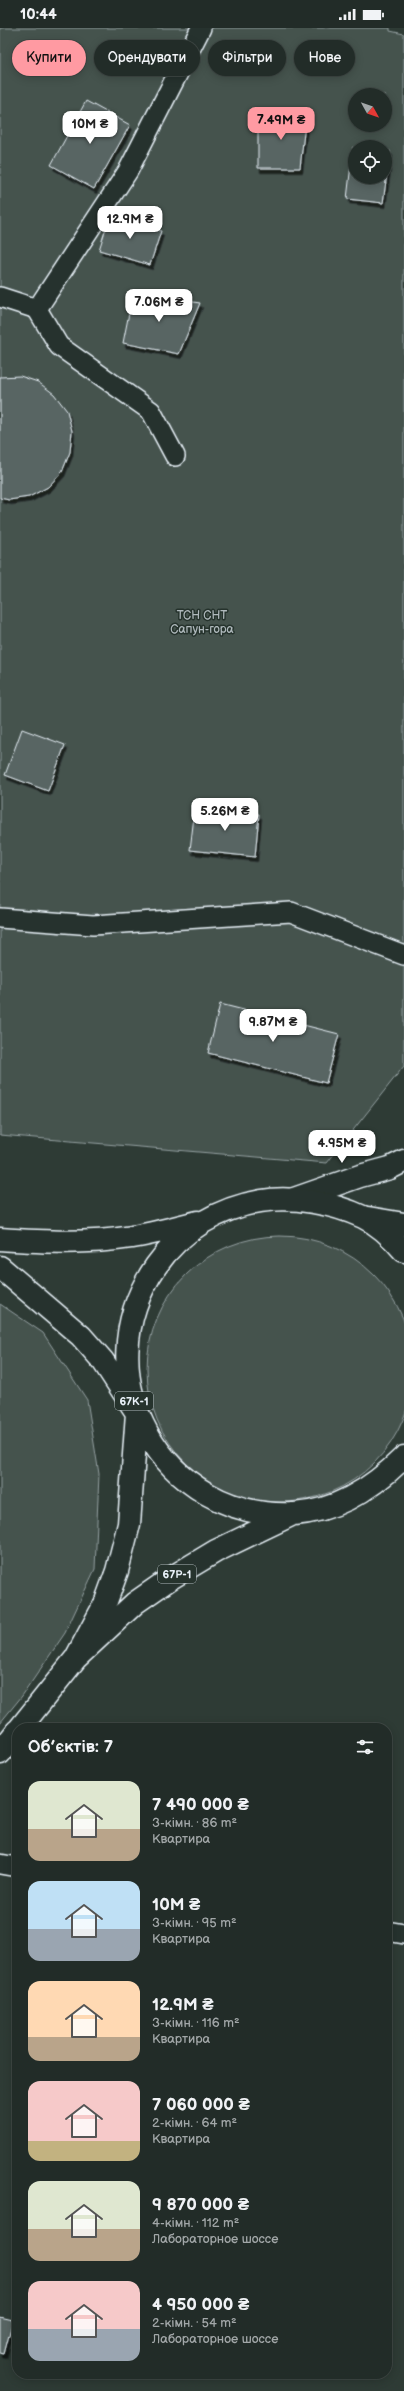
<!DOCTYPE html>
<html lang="uk">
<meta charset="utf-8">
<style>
body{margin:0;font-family:"Balsamiq Sans",sans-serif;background:#2a3430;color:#f1f3f6;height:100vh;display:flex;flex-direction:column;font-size:15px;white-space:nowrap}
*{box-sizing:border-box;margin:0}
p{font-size:13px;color:#a2a7a8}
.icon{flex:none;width:22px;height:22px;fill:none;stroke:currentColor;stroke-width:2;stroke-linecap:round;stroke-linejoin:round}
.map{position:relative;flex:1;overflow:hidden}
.panel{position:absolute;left:12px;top:1695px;width:380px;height:656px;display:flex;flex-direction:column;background:#222c28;border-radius:16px;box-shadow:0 2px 10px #0003,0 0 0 1px #3f4845}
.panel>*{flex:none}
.hud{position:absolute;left:12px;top:12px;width:380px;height:36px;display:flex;gap:8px}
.needle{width:26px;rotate:130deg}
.buttons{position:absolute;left:348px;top:60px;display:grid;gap:8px}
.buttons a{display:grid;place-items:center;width:44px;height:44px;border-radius:50%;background:#222c28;box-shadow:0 2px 10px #0003,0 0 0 1px #3f4845;font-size:20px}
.price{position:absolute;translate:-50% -34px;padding:0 9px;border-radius:8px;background:#fff;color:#222;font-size:13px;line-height:26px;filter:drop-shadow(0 1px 2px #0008)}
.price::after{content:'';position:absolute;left:50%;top:24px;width:12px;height:9px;margin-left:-6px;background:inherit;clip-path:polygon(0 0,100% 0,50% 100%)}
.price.current{background:#ff9aa2;color:#111}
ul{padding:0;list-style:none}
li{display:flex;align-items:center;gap:12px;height:100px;padding:0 16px}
li span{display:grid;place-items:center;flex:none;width:112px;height:80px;border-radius:12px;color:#555}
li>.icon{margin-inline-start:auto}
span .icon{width:48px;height:48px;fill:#fffc;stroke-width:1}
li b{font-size:17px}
h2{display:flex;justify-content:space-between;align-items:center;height:48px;padding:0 16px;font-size:17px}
.tag{padding:0 14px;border-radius:18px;background:#222c28;box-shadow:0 2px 10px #0003,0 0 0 1px #3f4845;font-size:14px;line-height:36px}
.tag.current{background:#ff9aa2;color:#111}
.status{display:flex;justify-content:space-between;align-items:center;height:28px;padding:0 20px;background:#222c28;direction:ltr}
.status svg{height:11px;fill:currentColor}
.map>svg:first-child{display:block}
</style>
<div class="status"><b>10:44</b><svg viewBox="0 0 49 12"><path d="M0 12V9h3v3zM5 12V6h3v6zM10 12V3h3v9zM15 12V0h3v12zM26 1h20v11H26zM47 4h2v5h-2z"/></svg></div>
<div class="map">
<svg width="404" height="2363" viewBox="0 0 404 2363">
<defs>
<filter id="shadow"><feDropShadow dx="2.5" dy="4.5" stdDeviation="0" flood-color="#0009"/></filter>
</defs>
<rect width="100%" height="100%" fill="#2e3b35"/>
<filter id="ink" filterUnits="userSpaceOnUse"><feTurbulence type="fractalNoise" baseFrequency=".025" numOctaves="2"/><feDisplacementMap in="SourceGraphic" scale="8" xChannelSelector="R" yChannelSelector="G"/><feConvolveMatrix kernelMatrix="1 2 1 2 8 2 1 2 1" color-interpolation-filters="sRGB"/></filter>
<g filter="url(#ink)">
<!-- green -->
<path fill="#45524e" stroke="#96a2a3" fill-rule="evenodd" d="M0 0H390V3L404 6V1038L327 1135 0 1107ZM355 67H385V97H355ZM355 119H385V149H355Z
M147 1341a133 133 0 1 1 266 0a133 133 0 1 1-266 0Z
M0 1276 43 1305 87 1372 99 1446 95 1541 65 1605 22 1668 0 1695Z"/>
<!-- building -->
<path fill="#596563" stroke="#e8f1f8" filter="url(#shadow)" d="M86 73 130 97 94 161 51 137Z
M258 87H306L300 140H258Z
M353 119 355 120V149H385V123H390L383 175 347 171Z
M110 187 161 203 150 237 99 222Z
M133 265 200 275 179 326 123 315Z
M20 348 38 354 54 366 67 383 72 403 70 424 62 444 48 459 29 469 9 472 0 470V349Z
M22 701 65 717 48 763 5 747Z
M195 780 259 786 255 829 190 822Z
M220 976 339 1006 326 1055 208 1025Z
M0 2289 13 2292 4 2326 0 2325Z"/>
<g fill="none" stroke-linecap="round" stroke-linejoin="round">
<defs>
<path id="lane" d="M0 269 37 281
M37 281 128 143 201 0
M37 281 59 318 151 383 175 428
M0 890 93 897 291 884 404 927
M0 1836 17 1839
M387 1903 404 1906"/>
<path id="secondary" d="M294 1171 360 1148 390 1140 404 1133"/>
<path id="primary" d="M368 1190 404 1196
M0 1211C44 1214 88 1216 132 1209 154 1206 176 1199 198 1194
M404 1223C393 1210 378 1196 363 1189 333 1175 293 1168 261 1173 219 1180 181 1202 156 1238 81 1346 162 1493 294 1486 338 1483 374 1459 404 1429
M0 1239 81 1308 103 1333 137 1385 129 1496 117 1543 105 1576 76 1630
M20 1700 76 1630 135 1575 171 1550 216 1523 293 1486
M0 1725 17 1703"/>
</defs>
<!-- lane casing -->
<use href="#lane" stroke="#e8f1f8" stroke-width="22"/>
<!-- secondary casing -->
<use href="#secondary" stroke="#e8f1f8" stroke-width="25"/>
<!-- primary casing -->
<use href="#primary" stroke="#e8f1f8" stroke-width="25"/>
<!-- lane -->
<use href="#lane" stroke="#26332d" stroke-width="19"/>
<!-- secondary -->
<use href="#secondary" stroke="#26332d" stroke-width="22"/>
<!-- primary -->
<use href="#primary" stroke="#26332d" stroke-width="22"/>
</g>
</g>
<g text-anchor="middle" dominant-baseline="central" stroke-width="3" stroke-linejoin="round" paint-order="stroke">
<!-- shield labels -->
<g fill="#26332d" stroke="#aeb8bb" stroke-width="1">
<rect x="115" y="1364" width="38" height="18" rx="3"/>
<rect x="158" y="1537" width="38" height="18" rx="3"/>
</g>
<g font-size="11" font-weight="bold" fill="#e8f1f8">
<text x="134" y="1373">67К-1</text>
<text x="177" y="1546">67Р-1</text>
</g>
<!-- park labels -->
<g font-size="12" fill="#afb9bc" stroke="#26332d">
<text x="202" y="587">ТСН СНТ<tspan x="202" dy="14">Сапун-гора</tspan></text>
</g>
</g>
</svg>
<div class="buttons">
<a><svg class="needle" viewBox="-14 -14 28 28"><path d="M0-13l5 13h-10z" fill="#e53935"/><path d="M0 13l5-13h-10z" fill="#a2a7a8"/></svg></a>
<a><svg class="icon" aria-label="locate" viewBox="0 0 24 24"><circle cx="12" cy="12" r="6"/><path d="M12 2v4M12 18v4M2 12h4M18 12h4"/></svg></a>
</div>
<b class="price current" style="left:281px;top:113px">7.49M ₴</b>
<b class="price" style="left:90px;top:117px">10M ₴</b>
<b class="price" style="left:130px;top:212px">12.9M ₴</b>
<b class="price" style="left:159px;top:295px">7.06M ₴</b>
<b class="price" style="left:225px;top:804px">5.26M ₴</b>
<b class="price" style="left:273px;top:1015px">9.87M ₴</b>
<b class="price" style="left:342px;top:1136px">4.95M ₴</b>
<div class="hud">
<a class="tag current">Купити</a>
<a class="tag">Орендувати</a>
<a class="tag">Фільтри</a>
<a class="tag">Нове</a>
</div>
<section class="panel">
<h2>Об’єктів: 7<svg class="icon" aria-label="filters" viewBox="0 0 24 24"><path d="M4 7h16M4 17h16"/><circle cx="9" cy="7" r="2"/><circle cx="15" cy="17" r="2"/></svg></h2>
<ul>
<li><span style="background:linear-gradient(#dfe7d0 60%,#b9a48a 0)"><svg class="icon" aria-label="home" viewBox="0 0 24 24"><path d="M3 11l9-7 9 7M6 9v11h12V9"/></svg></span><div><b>7 490 000 ₴</b><p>3-кімн. · 86 m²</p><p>Квартира</p></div></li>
<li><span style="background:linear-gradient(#bfe0f5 60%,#9aa5b1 0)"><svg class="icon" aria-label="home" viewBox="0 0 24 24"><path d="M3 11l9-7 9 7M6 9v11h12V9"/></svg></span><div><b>10M ₴</b><p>3-кімн. · 95 m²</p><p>Квартира</p></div></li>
<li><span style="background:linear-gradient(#ffd9b3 70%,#b9a48a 0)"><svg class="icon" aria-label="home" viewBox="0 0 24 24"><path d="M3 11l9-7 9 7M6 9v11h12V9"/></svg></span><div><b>12.9M ₴</b><p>3-кімн. · 116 m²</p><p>Квартира</p></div></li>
<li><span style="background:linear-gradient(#f6c9c9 75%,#c2b280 0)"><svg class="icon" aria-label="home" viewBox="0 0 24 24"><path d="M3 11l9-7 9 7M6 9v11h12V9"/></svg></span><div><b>7 060 000 ₴</b><p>2-кімн. · 64 m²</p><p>Квартира</p></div></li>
<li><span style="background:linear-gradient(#dfe7d0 60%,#b9a48a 0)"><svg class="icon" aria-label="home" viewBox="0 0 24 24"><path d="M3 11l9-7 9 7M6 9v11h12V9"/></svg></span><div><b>9 870 000 ₴</b><p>4-кімн. · 112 m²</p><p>Лабораторное шоссе</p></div></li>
<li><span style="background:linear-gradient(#f6c9c9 60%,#9aa5b1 0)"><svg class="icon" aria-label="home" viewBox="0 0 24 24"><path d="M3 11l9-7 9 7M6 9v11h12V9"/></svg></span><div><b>4 950 000 ₴</b><p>2-кімн. · 54 m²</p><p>Лабораторное шоссе</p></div></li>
</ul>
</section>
</div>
